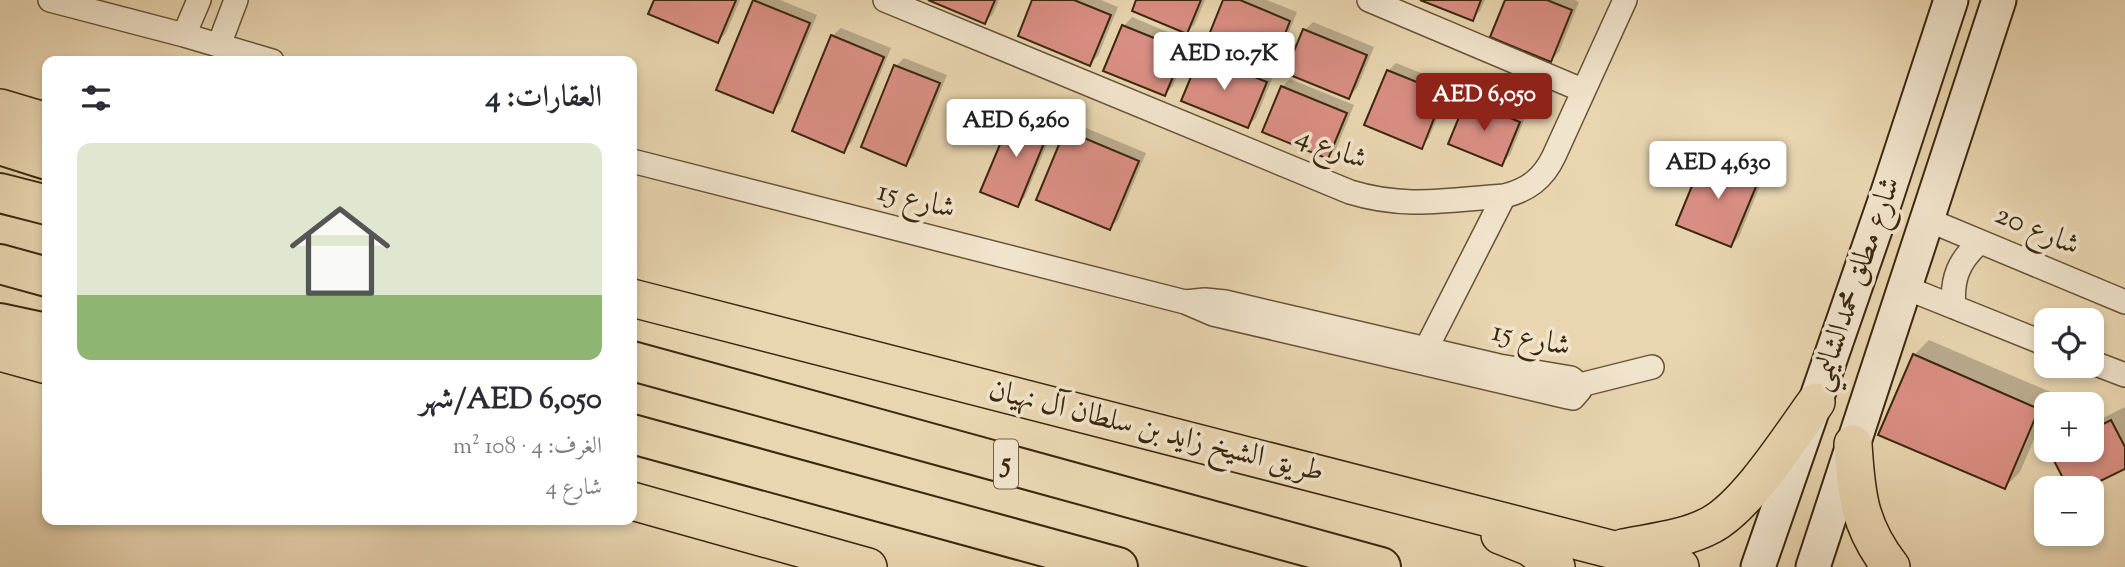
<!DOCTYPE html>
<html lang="ar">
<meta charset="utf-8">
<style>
body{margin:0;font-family:"Sorts Mill Goudy",Amiri,serif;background:#f7f7f7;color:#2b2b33;direction:rtl;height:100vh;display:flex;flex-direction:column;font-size:26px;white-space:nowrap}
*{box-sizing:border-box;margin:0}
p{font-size:23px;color:#7c7c81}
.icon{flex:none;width:38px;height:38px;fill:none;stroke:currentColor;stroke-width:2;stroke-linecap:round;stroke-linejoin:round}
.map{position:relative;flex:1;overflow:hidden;direction:ltr}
.drawer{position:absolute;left:42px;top:56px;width:595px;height:469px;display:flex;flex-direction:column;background:#fff;border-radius:14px;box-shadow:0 4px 10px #0003;direction:rtl}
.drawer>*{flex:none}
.tools{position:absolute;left:2034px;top:308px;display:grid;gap:14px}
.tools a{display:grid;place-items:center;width:70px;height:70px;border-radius:14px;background:#fff;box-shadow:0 4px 10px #0003;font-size:35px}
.price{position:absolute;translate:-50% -60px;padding:0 16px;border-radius:7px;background:#fff;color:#222;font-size:23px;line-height:46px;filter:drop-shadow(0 2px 4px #0008)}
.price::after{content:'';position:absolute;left:50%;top:42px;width:21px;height:16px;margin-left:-10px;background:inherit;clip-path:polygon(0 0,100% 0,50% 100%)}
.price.on{background:#8f2418;color:#fff}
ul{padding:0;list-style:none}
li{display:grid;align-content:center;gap:14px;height:371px;padding:0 35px}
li+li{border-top:2px solid #e1e1e2}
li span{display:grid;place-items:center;height:217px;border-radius:14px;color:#555}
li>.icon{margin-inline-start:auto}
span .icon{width:126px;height:126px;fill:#fffc;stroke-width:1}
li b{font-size:30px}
h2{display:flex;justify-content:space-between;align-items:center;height:84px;padding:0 35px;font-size:30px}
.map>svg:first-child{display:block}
</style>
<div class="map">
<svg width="2125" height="567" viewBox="0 0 2125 567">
<rect width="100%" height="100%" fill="#e9d6b1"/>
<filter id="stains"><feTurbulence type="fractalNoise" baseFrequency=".00286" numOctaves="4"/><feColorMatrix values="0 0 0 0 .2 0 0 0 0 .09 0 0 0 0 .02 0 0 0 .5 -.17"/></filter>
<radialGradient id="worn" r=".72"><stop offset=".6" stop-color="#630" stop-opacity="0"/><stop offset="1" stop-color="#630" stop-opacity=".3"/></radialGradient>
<!-- shadow -->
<path fill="#0003" d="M656 0H740L726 33 718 41Z
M756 0H780L817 15 781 103 772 111Z
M932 0H999L993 14 985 22Z
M1034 0H1101L1118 7 1098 56 1089 64Z
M1138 0H1205L1195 24 1187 32Z
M1225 0H1267L1297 12 1279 57 1271 65Z
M1425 0H1485L1480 11 1472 19Z
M1507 0H1575L1579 2 1559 52 1551 60Z
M1132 17 1191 42 1173 86 1165 94 1105 70 1124 26Z
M1313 22 1374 47 1357 88 1349 97 1305 30Z
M841 28 891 48 852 142 844 150 832 36Z
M1209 48 1274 74 1256 118 1248 126 1201 56Z
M904 58 947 75 914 156 906 164 863 146 896 66Z
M1396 63 1451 85 1429 138 1421 146 1388 71Z
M1290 79 1354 105 1336 149 1328 157 1282 87Z
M1476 92 1527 113 1510 155 1502 164 1450 143 1468 101Z
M1023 104 1058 118 1025 197 1017 205 1015 112Z
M1074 123 1146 153 1118 220 1110 228 1066 131Z
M1715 147 1767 169 1739 237 1731 245 1706 155Z
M1929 340 2053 393 2049 404H2046V411L2020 472 2005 487 1914 355Z
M2125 407V467L2082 488H2070L2051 451 2091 450V424Z"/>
<!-- building -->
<path fill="#da8f84" stroke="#3a270d" stroke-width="2" d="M654 0H736L718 43 648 14Z
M753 0 810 23 773 113 716 90Z
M928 0H995L985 24Z
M1032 0H1074L1111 15 1090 66 1018 36Z
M1136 0H1201L1187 34 1132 11Z
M1223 0H1240L1290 21 1272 67 1207 40Z
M1420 0H1481L1473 21Z
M1505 0H1547L1572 10 1551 62 1490 37Z
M1122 25 1184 50 1165 96 1103 71Z
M1303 29 1367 55 1349 99 1285 73Z
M831 35 884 57 844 153 792 131Z
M1200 55 1267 82 1248 128 1181 101Z
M894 65 940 83 906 166 861 147Z
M1387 70 1444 93 1422 149 1364 125Z
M1281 86 1347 113 1328 159 1262 132Z
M1466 100 1520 122 1502 166 1448 144Z
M1014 111 1051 126 1018 207 980 192Z
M1065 130 1139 161 1110 230 1036 200Z
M1705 154 1760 177 1731 247 1676 225Z
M1913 354 2039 409 2005 489 1878 435Z
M2111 420 2125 447V469L2086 488H2068L2049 451 2091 450V430Z"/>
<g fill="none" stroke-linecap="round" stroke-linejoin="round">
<defs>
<path id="street" d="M50 0 184 35 272 61
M885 0 1350 192C1405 209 1448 200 1504 196 1528 190 1543 179 1554 156L1625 0
M1369 0 1582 90
M184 35 199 0
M219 45 236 0
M632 161 1185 302
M1926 219 2125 302
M1904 287 2046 344
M1205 300 1225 302 1499 366 1571 378 1580 385V390L1573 398 1568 397 1213 314 1185 302Z
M1954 307C1951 279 1959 260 1980 242
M1426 349 1504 196
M2091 362 2125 375
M1580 385 1652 367"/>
<path id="secondary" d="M1758 567 1885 201 1951 0
M1813 567 1999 0"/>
<path id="primary" d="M0 108 47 122
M632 298 1680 567
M0 352 47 365
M1853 444C1856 494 1859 526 1891 567
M632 501 868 567
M1500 535 1530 547 1556 567
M1623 548C1653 542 1685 539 1711 525 1748 505 1791 436 1816 402"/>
<path id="highway" d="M0 145 47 160
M0 193 47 205
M0 264 47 277
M0 323 47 333
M632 361 1381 567
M632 434 1118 567"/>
</defs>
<!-- street casing -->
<use href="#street" stroke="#665336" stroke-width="26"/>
<!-- secondary casing -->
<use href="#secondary" stroke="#3a270d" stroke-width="37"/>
<!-- primary casing -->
<use href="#primary" stroke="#3a270d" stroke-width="40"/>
<!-- highway casing -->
<use href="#highway" stroke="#3a270d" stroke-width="42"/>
<!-- street -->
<use href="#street" stroke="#f1e4cc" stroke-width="23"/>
<!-- secondary -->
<use href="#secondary" stroke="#f1e4cc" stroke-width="33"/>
<!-- primary -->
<use href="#primary" stroke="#e9d6b1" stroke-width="37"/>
<!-- highway -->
<use href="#highway" stroke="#e9d6b1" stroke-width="38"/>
</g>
<g text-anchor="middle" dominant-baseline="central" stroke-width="7" stroke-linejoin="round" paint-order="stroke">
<!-- shield labels -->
<rect fill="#f1e4cc" stroke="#716046" stroke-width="2" x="994" y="439.5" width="24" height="49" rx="5"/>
<g font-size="28" font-weight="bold" fill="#3a270d">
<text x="1006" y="464">5</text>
</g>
<!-- street labels -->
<g font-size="30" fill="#3a270d" stroke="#f1e4cc">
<text transform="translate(1331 149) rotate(21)">شارع 4</text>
<text transform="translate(916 201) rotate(14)">شارع 15</text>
<text transform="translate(2037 231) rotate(23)">شارع 20</text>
<text transform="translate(1856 284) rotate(-71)">شارع مطلق محمدالشاليمي</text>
<text transform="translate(1531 340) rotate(12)">شارع 15</text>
<text transform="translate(1156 432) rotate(14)">طريق الشيخ زايد بن سلطان آل نهيان</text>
</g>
</g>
<rect width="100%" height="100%" filter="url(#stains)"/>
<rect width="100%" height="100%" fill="url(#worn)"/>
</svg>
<div class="tools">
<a><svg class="icon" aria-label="locate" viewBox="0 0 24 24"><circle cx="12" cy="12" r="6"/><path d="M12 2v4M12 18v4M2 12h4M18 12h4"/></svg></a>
<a>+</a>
<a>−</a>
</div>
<b class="price" style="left:1224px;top:92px">AED 10.7K</b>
<b class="price on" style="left:1484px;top:133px">AED 6,050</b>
<b class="price" style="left:1016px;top:159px">AED 6,260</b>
<b class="price" style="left:1718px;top:201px">AED 4,630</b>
<section class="drawer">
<h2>العقارات: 4<svg class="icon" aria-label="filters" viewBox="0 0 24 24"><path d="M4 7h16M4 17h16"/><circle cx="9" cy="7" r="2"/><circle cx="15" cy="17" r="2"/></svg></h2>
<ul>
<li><span style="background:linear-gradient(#dfe7d0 70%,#8fb573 0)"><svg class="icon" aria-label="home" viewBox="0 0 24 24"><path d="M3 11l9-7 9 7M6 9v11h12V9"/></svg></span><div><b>AED 6,050/شهر</b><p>الغرف: 4 · 108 m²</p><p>شارع 4</p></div></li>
</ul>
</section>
</div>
